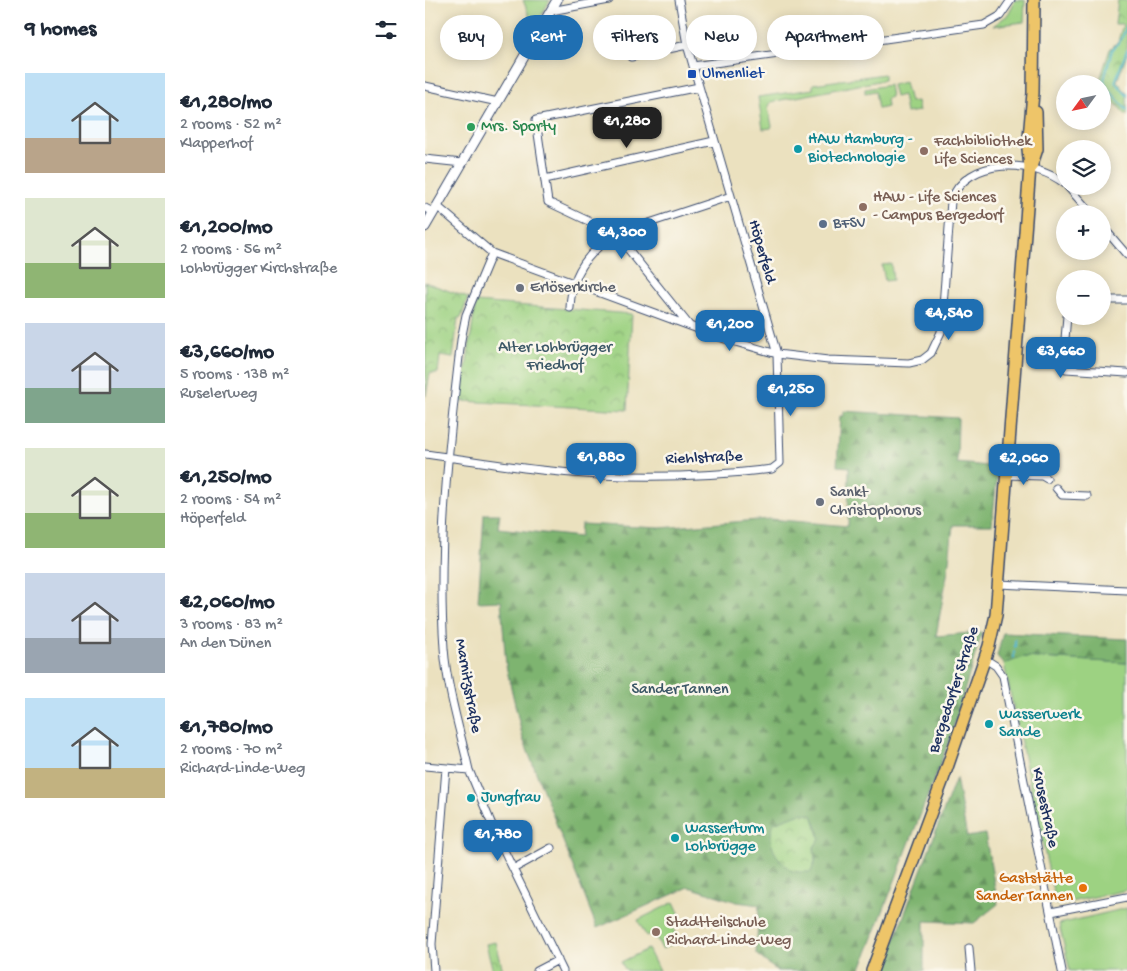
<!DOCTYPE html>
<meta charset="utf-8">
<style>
body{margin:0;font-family:"Gochi Hand",sans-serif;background:#f2f2f3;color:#1f2937;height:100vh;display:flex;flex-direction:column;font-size:19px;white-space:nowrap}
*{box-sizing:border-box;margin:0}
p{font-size:16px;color:#747a83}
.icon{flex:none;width:28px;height:28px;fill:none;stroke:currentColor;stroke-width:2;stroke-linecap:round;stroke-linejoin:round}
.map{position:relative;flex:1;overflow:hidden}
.panel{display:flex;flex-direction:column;background:#fff;width:425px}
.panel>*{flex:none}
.top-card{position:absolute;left:15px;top:15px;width:475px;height:45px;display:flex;gap:10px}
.needle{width:32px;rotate:237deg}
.controls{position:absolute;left:631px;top:75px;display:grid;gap:10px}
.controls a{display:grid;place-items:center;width:55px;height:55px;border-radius:50%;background:#fff;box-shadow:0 2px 12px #0003;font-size:25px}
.price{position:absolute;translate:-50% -42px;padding:0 11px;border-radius:10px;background:#1f6fb2;color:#fff;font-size:16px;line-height:32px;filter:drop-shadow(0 1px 2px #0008)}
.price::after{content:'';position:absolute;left:50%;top:30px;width:15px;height:11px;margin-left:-8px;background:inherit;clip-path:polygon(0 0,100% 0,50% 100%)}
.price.on{background:#222;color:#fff}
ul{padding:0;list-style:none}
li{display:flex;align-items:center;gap:15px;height:125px;padding:0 25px}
li span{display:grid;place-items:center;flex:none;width:140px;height:100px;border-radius:0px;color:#555}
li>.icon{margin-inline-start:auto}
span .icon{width:60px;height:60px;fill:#fffc;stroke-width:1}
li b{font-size:21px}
h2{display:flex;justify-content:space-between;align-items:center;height:60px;padding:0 25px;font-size:21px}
.tag{padding:0 18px;border-radius:22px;background:#fff;box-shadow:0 2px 12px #0003;font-size:18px;line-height:45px}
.tag.on{background:#1f6fb2;color:#fff}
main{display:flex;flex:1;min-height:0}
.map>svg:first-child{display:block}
</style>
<main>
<section class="panel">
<h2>9 homes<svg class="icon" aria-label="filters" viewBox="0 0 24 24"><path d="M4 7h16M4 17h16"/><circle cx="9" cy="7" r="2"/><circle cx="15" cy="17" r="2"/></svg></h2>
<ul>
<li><span style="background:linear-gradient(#bfe0f5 65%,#b9a48a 0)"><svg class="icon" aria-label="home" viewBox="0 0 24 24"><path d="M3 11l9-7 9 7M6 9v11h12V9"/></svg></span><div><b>€1,280/mo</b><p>2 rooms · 52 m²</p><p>Klapperhof</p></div></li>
<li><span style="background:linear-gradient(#dfe7d0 65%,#8fb573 0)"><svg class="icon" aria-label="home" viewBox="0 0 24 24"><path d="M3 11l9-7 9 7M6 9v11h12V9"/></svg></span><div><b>€1,200/mo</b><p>2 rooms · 56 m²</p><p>Lohbrügger Kirchstraße</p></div></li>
<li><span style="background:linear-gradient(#c9d6e8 65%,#7fa58c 0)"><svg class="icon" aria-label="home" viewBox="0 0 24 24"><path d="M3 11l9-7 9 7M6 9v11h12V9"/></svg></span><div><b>€3,660/mo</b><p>5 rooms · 138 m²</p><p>Ruselerweg</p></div></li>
<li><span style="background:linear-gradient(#dfe7d0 65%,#8fb573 0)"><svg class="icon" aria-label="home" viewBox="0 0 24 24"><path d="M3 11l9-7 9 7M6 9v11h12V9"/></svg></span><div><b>€1,250/mo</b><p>2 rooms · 54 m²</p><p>Höperfeld</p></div></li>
<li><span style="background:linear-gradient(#c9d6e8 65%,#9aa5b1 0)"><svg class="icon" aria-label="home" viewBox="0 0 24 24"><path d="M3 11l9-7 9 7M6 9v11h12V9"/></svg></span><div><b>€2,060/mo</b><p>3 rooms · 83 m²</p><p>An den Dünen</p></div></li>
<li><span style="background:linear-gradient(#bfe0f5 70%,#c2b280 0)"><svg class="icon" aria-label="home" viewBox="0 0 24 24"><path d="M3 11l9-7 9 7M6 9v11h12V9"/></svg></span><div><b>€1,780/mo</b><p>2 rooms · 70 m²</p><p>Richard-Linde-Weg</p></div></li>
</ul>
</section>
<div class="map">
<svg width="702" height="971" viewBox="0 0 702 971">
<defs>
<pattern id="forest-firs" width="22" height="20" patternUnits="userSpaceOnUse" patternTransform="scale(1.25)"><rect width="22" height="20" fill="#7eb470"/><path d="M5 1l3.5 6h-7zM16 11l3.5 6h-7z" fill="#66935f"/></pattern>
<pattern id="park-crowns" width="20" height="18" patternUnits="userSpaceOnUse" patternTransform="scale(1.25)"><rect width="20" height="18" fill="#9dd282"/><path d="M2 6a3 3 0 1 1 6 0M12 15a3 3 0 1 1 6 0" fill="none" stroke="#7fab6e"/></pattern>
</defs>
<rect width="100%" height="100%" fill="#fbf7ec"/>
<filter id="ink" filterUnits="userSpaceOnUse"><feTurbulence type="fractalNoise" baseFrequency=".02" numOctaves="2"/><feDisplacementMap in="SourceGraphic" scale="10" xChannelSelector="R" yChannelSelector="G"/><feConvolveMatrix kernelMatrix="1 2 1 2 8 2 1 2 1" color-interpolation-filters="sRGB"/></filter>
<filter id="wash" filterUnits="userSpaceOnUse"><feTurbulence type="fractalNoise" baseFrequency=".0096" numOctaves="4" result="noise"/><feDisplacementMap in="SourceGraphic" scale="20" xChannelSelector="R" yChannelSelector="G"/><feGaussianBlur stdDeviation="1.12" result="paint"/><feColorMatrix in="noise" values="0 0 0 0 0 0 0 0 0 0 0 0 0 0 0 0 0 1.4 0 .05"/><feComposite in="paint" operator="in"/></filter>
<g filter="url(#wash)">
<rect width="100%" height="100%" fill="#ebe1bf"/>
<!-- grass -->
<path fill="#9dd282" stroke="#5c8070" d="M98 0H125L109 28Z
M590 0H600L599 22 568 26 584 14Z
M459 74V80L346 102 343 108 347 126 346 128 338 129 333 97 388 89V84Z
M480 82 485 102 492 101 494 111 481 113 478 95 470 97 467 85Z
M464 85 466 97 461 99 462 107 453 109 450 91 440 93V89Z
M466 264 468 280 460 281 457 265Z
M598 657 702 663V890L631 905 579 664Z
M249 902 257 919 246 925 254 941 237 949 229 933 221 936 213 920Z
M702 908V971H645L634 924Z
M223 949 234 971H201L196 962Z"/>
<!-- forest -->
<path fill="url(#forest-firs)" stroke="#4c7267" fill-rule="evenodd" d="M418 411 533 418 532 463 573 467 567 525H528L523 570 511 636 557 632 525 738 435 971H352L331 954 334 905 312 902 264 887 172 928 98 739 81 666 76 601 53 602 59 514H75L73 528 155 537 156 524 235 528 345 519 423 526 424 467 412 466 415 416H418ZM387 815 395 838 389 847 390 861H354Z
M578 633 702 639V663L598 657 579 664 572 656Z
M531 778 542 837 560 834 573 904 549 923 499 921V971H458Z"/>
<!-- park -->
<path fill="url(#park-crowns)" stroke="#5c8070" d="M693 0H702V55L692 81 702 93V116L679 91 678 84 674 83 685 49 693 41 698 24H690Z
M0 282 43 298 36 318H33L28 358 15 356 13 373H5L1 396Z
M51 302 207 314 202 410 36 401Z
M376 813 387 815 395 838 389 847 390 861 386 872H368C352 859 340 845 349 823Z
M71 942 78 971H68L61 944Z"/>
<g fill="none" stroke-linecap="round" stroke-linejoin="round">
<!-- stream -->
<path stroke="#4eb4cc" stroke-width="2" d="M702 25 697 38 687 50 679 80 682 88 702 110
M702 50 690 82 702 95
M590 647V640
M589 658V652"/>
</g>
</g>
<g filter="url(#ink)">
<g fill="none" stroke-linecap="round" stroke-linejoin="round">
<defs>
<path id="minor" d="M126 11 184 0
M208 26 230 21 236 51
M204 50 206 57 262 45
M268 66 559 25 575 16 586 0
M0 86 73 102
M0 159 37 163
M120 179 289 141
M642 186 667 214
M12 206 67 253 300 339 352 354 403 360 484 363 497 360 506 353 516 332 526 201C541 156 609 159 640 184
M0 208 8 212
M678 227 702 255
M678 300H702
M145 308C146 275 163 251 191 234L306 196
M642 316 638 362 641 369 702 373
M264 325 191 234 123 202 111 120 274 87
M0 454C39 459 78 466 116 470 193 479 271 478 347 469L355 463 352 354 262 45 254 0
M582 475 617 476 622 479
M631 488 637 495 662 496
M574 584 702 590
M560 659 571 666 578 676 637 971
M0 766 44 770 70 832 138 971
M44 770C35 730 22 689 19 648 12 547 24 441 36 340L41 315 67 253
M88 869 126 848
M626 912 702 897
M544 948 546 971
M9 971 7 944 21 768
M112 971 133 960"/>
<path id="tertiary" d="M0 227 132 0"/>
<path id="primary" d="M606 167 612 149 611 112
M447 971 517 782 564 646 571 615 605 167 603 149 608 93 609 0"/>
</defs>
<!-- minor casing -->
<use href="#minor" stroke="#3a4a6d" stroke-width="9"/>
<!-- tertiary casing -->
<use href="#tertiary" stroke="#3a4a6d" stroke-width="11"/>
<!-- primary casing -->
<use href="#primary" stroke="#3a4a6d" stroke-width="14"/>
<!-- minor -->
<use href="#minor" stroke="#fff" stroke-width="7"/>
<!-- tertiary -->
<use href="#tertiary" stroke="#fff" stroke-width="9"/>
<!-- primary -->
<use href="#primary" stroke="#eec569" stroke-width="11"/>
</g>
</g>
<!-- markers -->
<rect fill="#1a4fb4" stroke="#fbf7ec" stroke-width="2" x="262" y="69" width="10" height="10" rx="2.5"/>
<circle fill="#2e9e5b" stroke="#fbf7ec" stroke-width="2" cx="46" cy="127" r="5"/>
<g fill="#0f9aa8" stroke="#fbf7ec" stroke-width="2">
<circle cx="373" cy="149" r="5"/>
<circle cx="564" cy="724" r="5"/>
<circle cx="46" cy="798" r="5"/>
<circle cx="250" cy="838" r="5"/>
</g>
<g fill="#8d6e63" stroke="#fbf7ec" stroke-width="2">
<circle cx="499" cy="151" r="5"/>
<circle cx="438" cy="207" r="5"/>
<circle cx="231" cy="932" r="5"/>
</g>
<circle fill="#5c6f8a" stroke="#fbf7ec" stroke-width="2" cx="398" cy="224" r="5"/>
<g fill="#6b7280" stroke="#fbf7ec" stroke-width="2">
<circle cx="95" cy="288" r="5"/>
<circle cx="395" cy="502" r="5"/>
</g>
<circle fill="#e8710a" stroke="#fbf7ec" stroke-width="2" cx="658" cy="888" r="5"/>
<g text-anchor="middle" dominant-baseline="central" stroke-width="5" stroke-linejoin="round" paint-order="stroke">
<!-- transit labels -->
<g font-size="16" fill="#164399" stroke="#fbf7ec" text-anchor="start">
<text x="277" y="74">Ulmenliet</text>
</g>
<!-- leisure labels -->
<g font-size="16" fill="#27864d" stroke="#fbf7ec" text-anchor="start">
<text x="56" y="127">Mrs. Sporty</text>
</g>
<!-- culture labels -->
<g font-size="16" fill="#0d838f" stroke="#fbf7ec" text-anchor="start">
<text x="383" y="140">HAW Hamburg -<tspan x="383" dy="18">Biotechnologie</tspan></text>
<text x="574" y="715">Wasserwerk<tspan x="574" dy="18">Sande</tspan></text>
<text x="56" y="798">Jungfrau</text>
<text x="260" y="829">Wasserturm<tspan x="260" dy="18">Lohbrügge</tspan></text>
</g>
<!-- education labels -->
<g font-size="16" fill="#785e54" stroke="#fbf7ec" text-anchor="start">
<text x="509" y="142">Fachbibliothek<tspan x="509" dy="18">Life Sciences</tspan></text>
<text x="448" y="198">HAW - Life Sciences<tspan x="448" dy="18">- Campus Bergedorf</tspan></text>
<text x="241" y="923">Stadtteilschule<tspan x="241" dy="18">Richard-Linde-Weg</tspan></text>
</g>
<!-- service labels -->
<g font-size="16" fill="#4e5e75" stroke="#fbf7ec" text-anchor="start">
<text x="408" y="224">BFSV</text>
</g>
<!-- street labels -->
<g font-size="16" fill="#1b2f5e" stroke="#fbf7ec">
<text transform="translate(336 252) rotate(74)">Höperfeld</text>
<text transform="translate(279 459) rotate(-2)">Riehlstraße</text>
<text transform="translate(42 686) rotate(80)">Marnitzstraße</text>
<text transform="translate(530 690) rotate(-72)">Bergedorfer Straße</text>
<text transform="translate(619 808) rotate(78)">Krusestraße</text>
</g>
<!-- worship labels -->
<g font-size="16" fill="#5b616d" stroke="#fbf7ec" text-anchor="start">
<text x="105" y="288">Erlöserkirche</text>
<text x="405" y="493">Sankt<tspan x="405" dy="18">Christophorus</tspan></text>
</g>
<!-- park labels -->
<g font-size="16" fill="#3c5867" stroke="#fbf7ec">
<text x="130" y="348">Alter Lohbrügger<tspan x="130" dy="18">Friedhof</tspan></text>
<text x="255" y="690">Sander Tannen</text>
</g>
<!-- food labels -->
<g font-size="16" fill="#c56008" stroke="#fbf7ec" text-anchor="end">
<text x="648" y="879">Gaststätte<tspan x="648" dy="18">Sander Tannen</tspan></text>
</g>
</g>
</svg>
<div class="controls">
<a><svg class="needle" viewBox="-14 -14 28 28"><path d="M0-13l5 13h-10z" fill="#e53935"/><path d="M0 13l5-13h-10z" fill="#747a83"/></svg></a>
<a><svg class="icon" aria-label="layers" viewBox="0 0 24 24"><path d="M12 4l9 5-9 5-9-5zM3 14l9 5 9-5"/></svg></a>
<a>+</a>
<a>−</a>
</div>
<b class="price on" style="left:202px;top:149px">€1,280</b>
<b class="price" style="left:197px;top:260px">€4,300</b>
<b class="price" style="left:524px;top:341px">€4,540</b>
<b class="price" style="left:305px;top:352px">€1,200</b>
<b class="price" style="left:636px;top:379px">€3,660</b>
<b class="price" style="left:366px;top:417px">€1,250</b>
<b class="price" style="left:176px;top:485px">€1,880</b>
<b class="price" style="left:599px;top:486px">€2,060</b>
<b class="price" style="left:73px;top:862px">€1,780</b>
<div class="top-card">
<a class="tag">Buy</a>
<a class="tag on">Rent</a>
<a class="tag">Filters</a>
<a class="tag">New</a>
<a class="tag">Apartment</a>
</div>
</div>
</main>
